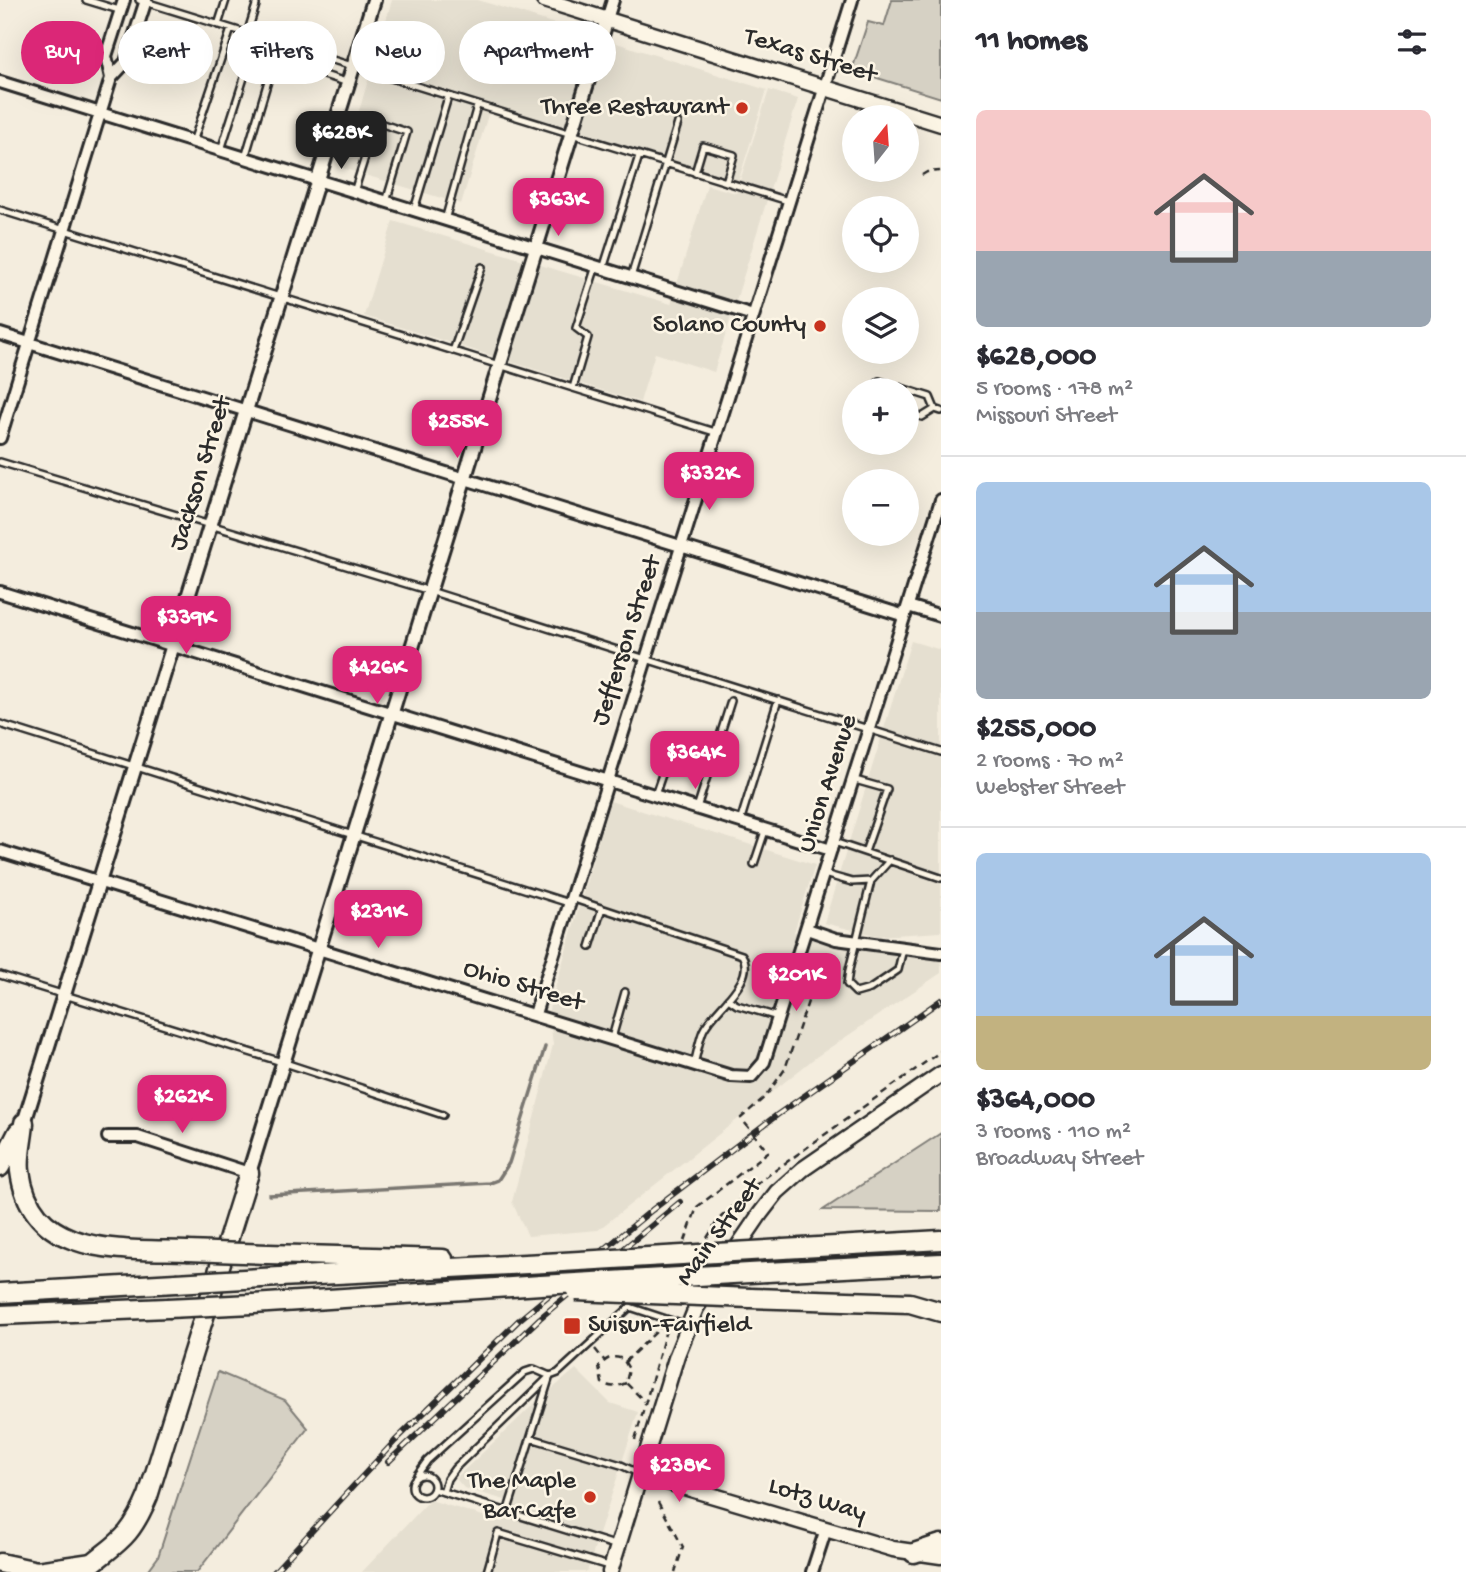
<!DOCTYPE html>
<meta charset="utf-8">
<style>
body{margin:0;font-family:"Gochi Hand",sans-serif;background:#f7f7f7;color:#2b2b33;height:100vh;display:flex;flex-direction:column;font-size:26px;white-space:nowrap}
*{box-sizing:border-box;margin:0}
p{font-size:23px;color:#7c7c81}
.icon{flex:none;width:38px;height:38px;fill:none;stroke:currentColor;stroke-width:2;stroke-linecap:round;stroke-linejoin:round}
.map{position:relative;flex:1;overflow:hidden}
.drawer{display:flex;flex-direction:column;background:#fff;width:525px}
.drawer>*{flex:none}
.banner{position:absolute;left:21px;top:21px;width:665px;height:63px;display:flex;gap:14px}
.needle{width:46px;rotate:17deg}
.tools{position:absolute;left:842px;top:105px;display:grid;gap:14px}
.tools a{display:grid;place-items:center;width:77px;height:77px;border-radius:50%;background:#fff;box-shadow:0 7px 28px #0002;font-size:35px}
.price{position:absolute;translate:-50% -60px;padding:0 16px;border-radius:14px;background:#db2777;color:#fff;font-size:23px;line-height:46px;filter:drop-shadow(0 2px 4px #0008)}
.price::after{content:'';position:absolute;left:50%;top:42px;width:21px;height:16px;margin-left:-10px;background:inherit;clip-path:polygon(0 0,100% 0,50% 100%)}
.price.current{background:#222;color:#fff}
ul{padding:0;list-style:none}
li{display:grid;align-content:center;gap:14px;height:371px;padding:0 35px}
li+li{border-top:2px solid #e1e1e2}
li span{display:grid;place-items:center;height:217px;border-radius:10px;color:#555}
li>.icon{margin-inline-start:auto}
span .icon{width:126px;height:126px;fill:#fffc;stroke-width:1}
li b{font-size:30px}
h2{display:flex;justify-content:space-between;align-items:center;height:84px;padding:0 35px;font-size:30px}
.pill{padding:0 24px;border-radius:32px;background:#fff;box-shadow:0 7px 28px #0002;font-size:24px;line-height:63px}
.pill.current{background:#db2777;color:#fff}
main{display:flex;flex:1;min-height:0}
.map>svg:first-child{display:block}
</style>
<main>
<div class="map">
<svg width="941" height="1572" viewBox="0 0 941 1572">
<rect width="100%" height="100%" fill="#f4edde"/>
<filter id="ink" filterUnits="userSpaceOnUse"><feTurbulence type="fractalNoise" baseFrequency=".0143" numOctaves="2"/><feDisplacementMap in="SourceGraphic" scale="14" xChannelSelector="R" yChannelSelector="G"/><feConvolveMatrix kernelMatrix="1 2 1 2 8 2 1 2 1" color-interpolation-filters="sRGB"/></filter>
<g filter="url(#ink)">
<!-- built -->
<path fill="#e5dfd0" d="M392 0H478L767 90 738 182 491 105 461 204 342 168Z
M769 90 798 99 714 372 655 353 640 402 364 316 393 221 671 304 707 185 736 193Z
M911 641 941 650V932L878 936 824 923Z
M610 801 815 865 794 932 838 943 941 952V973L816 1057 598 1230 528 1236 512 1202 553 1045 549 1009Z
M576 1369 610 1403 638 1412 587 1572H362L430 1500 503 1522 508 1501 464 1488 457 1480 458 1476 534 1404Z"/>
<!-- green -->
<path fill="#d6d1c4" stroke="#807e78" stroke-width="2" d="M892 0H941V98L852 70 868 22 884 26Z
M941 1133V1211L823 1210Z
M218 1372 285 1400 308 1428 197 1572H147L158 1557Z"/>
<g fill="none" stroke-linecap="round" stroke-linejoin="round">
<!-- stream -->
<path stroke="#7a7771" stroke-width="3.5" d="M269 1195 490 1183 498 1180 509 1163 545 1047"/>
<defs>
<path id="service" d="M86 0 119 10
M139 0 788 201
M218 25 226 0
M247 34 256 5
M274 59 349 83
M193 142 231 29
M221 150 257 37
M245 158 279 44
M695 173 703 146 734 155 726 182
M354 192 376 122 407 132 386 202
M0 210 718 433
M414 210 448 97
M445 220 477 106
M603 269 639 156
M631 277 678 123
M453 351 482 267
M573 388 588 337 576 328 596 266
M876 390 879 381 930 397 935 409
M906 413 922 417 935 409 941 411
M0 462 430 591 941 752
M0 724 569 903
M855 780 887 789 865 852
M655 795 666 763 707 776
M697 808 731 701
M740 822 778 700
M834 842 941 878
M890 860 871 881 849 970 847 984 856 993 870 989 898 970 903 949
M754 864 765 831
M824 874 852 882 871 881
M571 898 742 955C758 981 712 1010 703 1031 699 1041 697 1054 694 1064
M590 947 602 908
M0 975 285 1063 443 1115
M728 999 737 1005 778 1017
M612 1038 625 992
M531 1438 621 1465 640 1474
M412 1486a11 11 0 1 1 22 0a11 11 0 1 1-22 0Z
M417 1475 427 1461 525 1372 534 1369 550 1376
M434 1489 618 1546
M443 1492 447 1479 455 1468 550 1376 558 1373 630 1307 687 1326
M507 1513 549 1379
M487 1572 498 1533 612 1567"/>
<path id="minor" d="M607 19 613 0
M111 78 106 56 124 0
M0 82 753 315
M0 334 905 616
M0 438 111 78 126 62 146 0
M0 592 831 850
M908 606 941 616
M0 851 731 1076 751 1077 764 1062 941 500
M807 929 836 939 941 953
M535 1014 852 0
M108 1137H138L249 1173
M812 1572 826 1529"/>
<path id="tertiary" d="M24 1123 374 0
M249 1173 607 19"/>
<path id="secondary" d="M544 0 941 124
M640 1474 893 1549 941 1556
M610 1572 677 1355 696 1308 760 1214 777 1192 803 1169 941 1074"/>
<path id="trunk" d="M24 1123C23 1139 18 1155 20 1171 31 1258 122 1249 187 1251
M0 1167 18 1132
M783 1249 941 1240
M268 1254 443 1259
M767 1272 941 1263
M261 1278 545 1263
M0 1293 176 1283
M750 1298 910 1303 941 1312
M253 1304 541 1285
M0 1315 168 1308
M914 1553 941 1544
M0 1563 37 1571 92 1563
M82 1572C116 1542 129 1542 148 1496L249 1173"/>
</defs>
<!-- service casing -->
<use href="#service" stroke="#2b2b2b" stroke-width="10"/>
<!-- minor casing -->
<use href="#minor" stroke="#2b2b2b" stroke-width="16"/>
<!-- tertiary casing -->
<use href="#tertiary" stroke="#2b2b2b" stroke-width="18"/>
<!-- secondary casing -->
<use href="#secondary" stroke="#2b2b2b" stroke-width="19"/>
<!-- trunk casing -->
<use href="#trunk" stroke="#2b2b2b" stroke-width="23"/>
<!-- path -->
<path stroke="#2b2b2b" stroke-width="2.5" stroke-dasharray="7 5" stroke-linecap="butt" d="M922 175 927 172 941 171
M707 1238 718 1220 759 1182 941 1051
M595 1349 604 1360
M625 1362 660 1328
M626 1383C616 1387 611 1388 602 1383L599 1367C606 1358 612 1355 623 1359L629 1369 626 1383 644 1401
M635 1440 666 1330
M658 1502 683 1547 675 1572"/>
<!-- service -->
<use href="#service" stroke="#fcf5e5" stroke-width="5"/>
<!-- minor -->
<use href="#minor" stroke="#fcf5e5" stroke-width="10"/>
<!-- tertiary -->
<use href="#tertiary" stroke="#fcf5e5" stroke-width="12"/>
<!-- secondary -->
<use href="#secondary" stroke="#fcf5e5" stroke-width="14"/>
<!-- trunk -->
<use href="#trunk" stroke="#fcf5e5" stroke-width="18"/>
<defs>
<path id="rail" d="M388 1462 540 1318 680 1202
M274 1572 395 1441 519 1320 652 1210 777 1115 941 1000"/>
</defs>
<!-- rail casing -->
<use href="#rail" stroke="#2b2b2b" stroke-width="6"/>
<!-- rail -->
<use href="#rail" stroke="#fcf5e5" stroke-width="3.5" stroke-dasharray="10" stroke-linecap="butt"/>
<defs>
<path id="trunk-bridge" d="M187 1251 268 1254
M545 1263 783 1249
M176 1283 261 1278
M541 1285 767 1272
M576 1291 750 1298
M168 1308 253 1304"/>
</defs>
<!-- trunk-bridge casing -->
<use href="#trunk-bridge" stroke="#2b2b2b" stroke-width="23" stroke-linecap="butt"/>
<!-- path-bridge -->
<path stroke="#2b2b2b" stroke-width="2.5" stroke-dasharray="7 5" stroke-linecap="butt" d="M685 1241 697 1207 768 1152 741 1118 766 1096 785 1069 814 984"/>
<!-- trunk-bridge -->
<use href="#trunk-bridge" stroke="#fcf5e5" stroke-width="18"/>
</g>
</g>
<!-- markers -->
<g fill="#c8321e" stroke="#fcf5e5" stroke-width="2.5">
<circle cx="742" cy="108" r="7"/>
<circle cx="820" cy="326" r="7"/>
<rect x="563" y="1317" width="18" height="18" rx="3.5"/>
<circle cx="590" cy="1497" r="7"/>
</g>
<g text-anchor="middle" dominant-baseline="central" stroke-width="5" stroke-linejoin="round" paint-order="stroke">
<!-- street labels -->
<g font-size="26" fill="#2b2b2b" stroke="#fcf5e5">
<text transform="translate(810 57) rotate(17)">Texas Street</text>
<text transform="translate(202 474) rotate(-73)">Jackson Street</text>
<text transform="translate(628 641) rotate(-72)">Jefferson Street</text>
<text transform="translate(829 784) rotate(-72)">Union Avenue</text>
<text transform="translate(523 987) rotate(17)">Ohio Street</text>
<text transform="translate(720 1233) rotate(-54)">Main Street</text>
<text transform="translate(817 1501) rotate(17)">Lotz Way</text>
</g>
<!-- poi labels -->
<g font-size="26" fill="#2b2b2b" stroke="#fcf5e5" text-anchor="end">
<text x="728" y="108">Three Restaurant</text>
<text x="806" y="326">Solano County</text>
<text x="588" y="1326" text-anchor="start">Suisun-Fairfield</text>
<text x="576" y="1482">The Maple<tspan x="576" dy="30">Bar Cafe</tspan></text>
</g>
</g>
</svg>
<div class="tools">
<a><svg class="needle" viewBox="-14 -14 28 28"><path d="M0-13l5 13h-10z" fill="#e53935"/><path d="M0 13l5-13h-10z" fill="#7c7c81"/></svg></a>
<a><svg class="icon" aria-label="locate" viewBox="0 0 24 24"><circle cx="12" cy="12" r="6"/><path d="M12 2v4M12 18v4M2 12h4M18 12h4"/></svg></a>
<a><svg class="icon" aria-label="layers" viewBox="0 0 24 24"><path d="M12 4l9 5-9 5-9-5zM3 14l9 5 9-5"/></svg></a>
<a>+</a>
<a>−</a>
</div>
<b class="price current" style="left:341px;top:171px">$628K</b>
<b class="price" style="left:558px;top:238px">$363K</b>
<b class="price" style="left:457px;top:460px">$255K</b>
<b class="price" style="left:709px;top:512px">$332K</b>
<b class="price" style="left:186px;top:656px">$339K</b>
<b class="price" style="left:377px;top:706px">$426K</b>
<b class="price" style="left:695px;top:791px">$364K</b>
<b class="price" style="left:378px;top:950px">$231K</b>
<b class="price" style="left:796px;top:1013px">$201K</b>
<b class="price" style="left:182px;top:1135px">$262K</b>
<b class="price" style="left:679px;top:1504px">$238K</b>
<div class="banner">
<a class="pill current">Buy</a>
<a class="pill">Rent</a>
<a class="pill">Filters</a>
<a class="pill">New</a>
<a class="pill">Apartment</a>
</div>
</div>
<section class="drawer">
<h2>11 homes<svg class="icon" aria-label="filters" viewBox="0 0 24 24"><path d="M4 7h16M4 17h16"/><circle cx="9" cy="7" r="2"/><circle cx="15" cy="17" r="2"/></svg></h2>
<ul>
<li><span style="background:linear-gradient(#f6c9c9 65%,#9aa5b1 0)"><svg class="icon" aria-label="home" viewBox="0 0 24 24"><path d="M3 11l9-7 9 7M6 9v11h12V9"/></svg></span><div><b>$628,000</b><p>5 rooms · 178 m²</p><p>Missouri Street</p></div></li>
<li><span style="background:linear-gradient(#a9c7e8 60%,#9aa5b1 0)"><svg class="icon" aria-label="home" viewBox="0 0 24 24"><path d="M3 11l9-7 9 7M6 9v11h12V9"/></svg></span><div><b>$255,000</b><p>2 rooms · 70 m²</p><p>Webster Street</p></div></li>
<li><span style="background:linear-gradient(#a9c7e8 75%,#c2b280 0)"><svg class="icon" aria-label="home" viewBox="0 0 24 24"><path d="M3 11l9-7 9 7M6 9v11h12V9"/></svg></span><div><b>$364,000</b><p>3 rooms · 110 m²</p><p>Broadway Street</p></div></li>
</ul>
</section>
</main>
